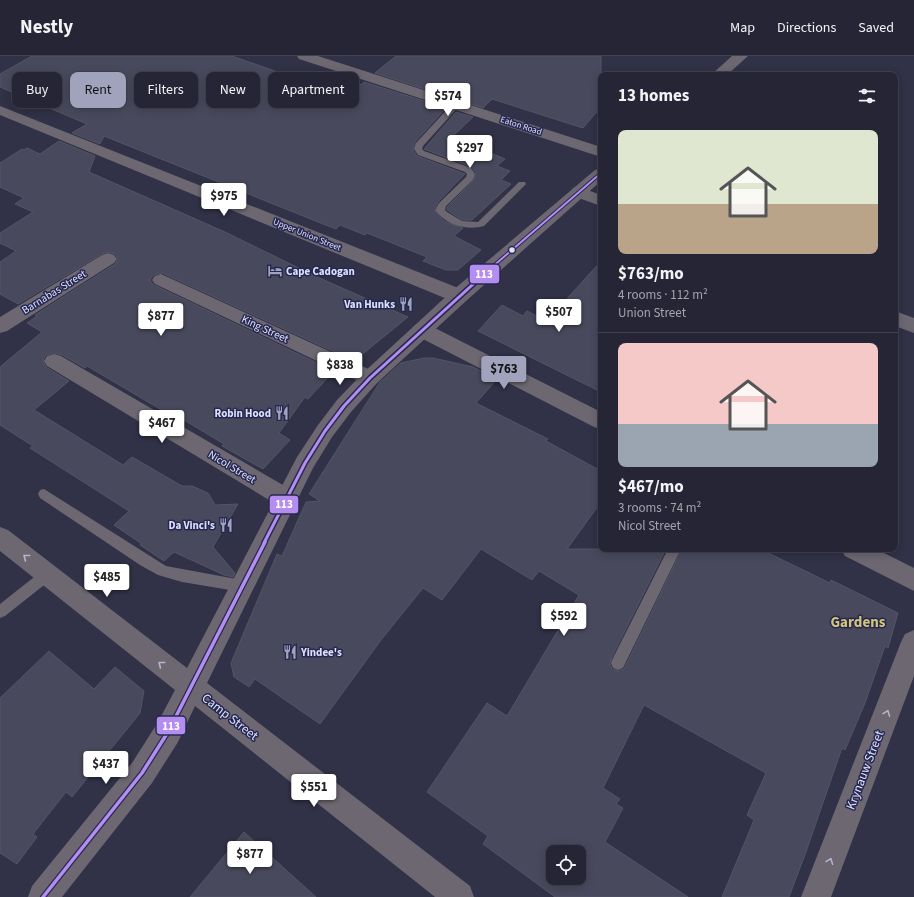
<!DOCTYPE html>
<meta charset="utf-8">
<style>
body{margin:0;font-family:"Source Sans 3",sans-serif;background:#313141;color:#f1f3f6;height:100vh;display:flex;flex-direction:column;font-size:15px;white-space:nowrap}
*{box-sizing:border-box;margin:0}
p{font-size:13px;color:#a3a5ad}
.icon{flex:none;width:22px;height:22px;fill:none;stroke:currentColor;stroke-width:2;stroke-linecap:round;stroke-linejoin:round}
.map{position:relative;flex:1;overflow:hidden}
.side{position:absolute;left:598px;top:16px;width:300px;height:480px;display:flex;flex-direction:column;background:#252535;border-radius:8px;box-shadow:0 2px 10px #0003,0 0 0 1px #424250}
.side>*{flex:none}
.hud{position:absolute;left:12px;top:16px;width:380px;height:36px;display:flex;gap:8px}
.fabs{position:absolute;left:546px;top:789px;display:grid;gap:8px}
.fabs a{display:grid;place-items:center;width:40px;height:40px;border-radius:8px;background:#252535;box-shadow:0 2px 10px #0003,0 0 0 1px #424250;font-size:20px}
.price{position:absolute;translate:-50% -34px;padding:0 9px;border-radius:4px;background:#fff;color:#222;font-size:13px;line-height:26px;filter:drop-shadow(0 1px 2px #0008)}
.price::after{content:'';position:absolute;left:50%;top:24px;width:12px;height:9px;margin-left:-6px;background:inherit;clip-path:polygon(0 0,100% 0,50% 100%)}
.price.selected{background:#a1a3bd;color:#111}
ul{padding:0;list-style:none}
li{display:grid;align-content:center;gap:8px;height:212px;padding:0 20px}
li+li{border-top:1px solid #424250}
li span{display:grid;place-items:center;height:124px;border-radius:8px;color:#555}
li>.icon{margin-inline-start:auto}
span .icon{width:72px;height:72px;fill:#fffc;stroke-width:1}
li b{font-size:17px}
h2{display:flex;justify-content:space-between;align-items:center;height:48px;padding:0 20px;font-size:17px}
.tag{padding:0 14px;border-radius:8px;background:#252535;box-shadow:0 2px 10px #0003,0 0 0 1px #424250;font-size:14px;line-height:36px}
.tag.selected{background:#a1a3bd;color:#111}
header{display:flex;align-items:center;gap:24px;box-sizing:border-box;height:56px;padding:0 20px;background:#252535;border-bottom:1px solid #424250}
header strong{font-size:19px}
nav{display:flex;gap:22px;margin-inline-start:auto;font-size:14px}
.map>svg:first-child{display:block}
</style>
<header>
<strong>Nestly</strong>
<nav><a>Map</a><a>Directions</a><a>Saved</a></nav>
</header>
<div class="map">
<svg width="914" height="841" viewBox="0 0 914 841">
<rect width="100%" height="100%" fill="#313147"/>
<!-- building -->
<path fill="#48495c" stroke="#535466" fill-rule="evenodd" d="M32 0H232L332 35 341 29 353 34 364 26 446 52 415 86 413 94 417 100 465 118 438 146 434 154 444 165 463 172 454 180 481 194 458 214H446L423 205 427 201 367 177 365 179 340 169 336 173 323 168 104 80 100 88 72 77 87 68 0 31V18Z
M396 0H601V51L583 72 492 43 483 52 375 17Z
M456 56 473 61 452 81 505 103 497 110 510 115 501 124 511 128 472 164H462L447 154V151L474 124 476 117 472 111 424 93Z
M59 85 95 100 89 116 225 176 315 220 408 261 354 305 162 217 154 219 150 224 154 229 334 315 308 343 305 341 279 377 290 384 263 413 222 390 224 388 184 364 182 366 87 310 85 312 62 299 54 297 46 299 43 304 46 311 69 325 34 354 123 409 132 401 182 430H192L208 437 215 449 238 448 213 491 235 517 233 521 224 519 174 496 164 505 140 489 142 488 114 469 129 455 30 392 33 390 0 369V311L42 276 27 267 37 260 35 259 115 208 118 203 115 198 108 196 102 198 18 248 0 238V206L16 195 0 187V177L33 156 15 148 24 142 0 131V107L22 93 24 94 27 92 40 98Z
M601 205V336L478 275 502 249 523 260 527 255 547 265Z
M424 302H433L473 311 497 323 476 347 548 383 546 385 601 415V446L567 493H666L612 601 610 608 612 613 619 615 624 613 682 493H760L830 527 831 524 898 557 888 592 885 590 865 647 845 694 842 692 806 796 789 841H722L754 764 747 759 766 717 644 649 603 732 620 743 616 748 623 752 605 786 688 841H555L483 788 488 780 427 736 487 647 507 660 579 539 539 515 532 524 481 493 442 544 423 532 381 584 320 668 255 623 249 631 234 621 231 607 277 498 282 500 306 446 320 445 309 438 380 326 401 307ZM553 796H579V822H553Z
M49 595 94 633 115 611 144 635 140 657 72 741 66 736 33 778 37 781 17 808 0 797V642Z
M244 776 316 841H190Z"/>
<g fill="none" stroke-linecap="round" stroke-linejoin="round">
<!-- service -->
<path fill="#6c6770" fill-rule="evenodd" d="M453 47H456L460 49 423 90 422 93 424 95 471 112 475 118 473 124 446 150 445 154 447 156 462 165 478 166 519 126H525L526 128 484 170C467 175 446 169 435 154L439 147 466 121 467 118 465 116 418 99 414 93 416 87Z
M44 433 166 510 242 524 247 526 249 530 247 534 242 536 182 526 158 519 140 509 40 442 38 438 40 434Z
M668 493H681L623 612 618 614 613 612 611 607 613 602Z
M48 512 53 514 55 518 53 522 5 560 0 562V548L43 514Z"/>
<!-- minor -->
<path fill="#6c6770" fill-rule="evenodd" d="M297 0H318L601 91V101L299 3Z
M0 50 466 235 468 240 466 245 459 246 452 245 0 59Z
M579 131 601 139V150L573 140 571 136 573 132Z
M108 197 114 199 117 203 114 207 7 275 0 277V261L102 199Z
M161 218 377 317 380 322 377 327 370 330 363 327 155 228 152 224 155 220Z
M895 255 914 262V277L895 270Z
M422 267 429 269 601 356V373L594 371 415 279 412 274 415 269Z
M54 298 61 300 295 436 298 443 295 450 287 452 279 450 47 310 44 305 47 300Z
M841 493H876L914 512V535L845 500Z
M914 574V620L831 841H801L901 586 905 578Z"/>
<!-- tertiary -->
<path fill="#6c6770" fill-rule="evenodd" d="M732 0H748L727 19H711Z
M601 112V125L466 245 377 327 351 356 332 381 313 412 207 627 470 830 474 841H435L195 650 178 686 152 727 62 841H28L32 830 132 707 158 666 175 634 0 495V471L8 474 187 612 297 401 318 369 337 344 363 317 452 235 595 114Z"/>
<defs>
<path id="bus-1-far2" d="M491 212 601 117"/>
<path id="bus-1-far1" d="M264 487 305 407 325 375 344 350 370 322 492 211"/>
<path id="bus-1" d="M43 841 142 717 168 676 265 486"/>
</defs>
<!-- bus-1-far2 casing -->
<use href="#bus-1-far2" stroke="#272851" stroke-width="4"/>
<!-- bus-1-far1 casing -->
<use href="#bus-1-far1" stroke="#272851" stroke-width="6"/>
<!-- bus-1 casing -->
<use href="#bus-1" stroke="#272851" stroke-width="6"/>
<!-- bus-1-far2 -->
<use href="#bus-1-far2" stroke="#b48df1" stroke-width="2"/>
<!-- bus-1-far1 -->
<use href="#bus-1-far1" stroke="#b48df1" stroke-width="3"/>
<!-- bus-1 -->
<use href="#bus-1" stroke="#b48df1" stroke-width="3.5"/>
</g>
<!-- one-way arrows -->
<defs><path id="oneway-chevron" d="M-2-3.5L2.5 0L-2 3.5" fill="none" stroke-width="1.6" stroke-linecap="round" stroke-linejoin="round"/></defs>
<g stroke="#b6b6cb">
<use href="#oneway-chevron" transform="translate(26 501) rotate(-142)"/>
<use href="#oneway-chevron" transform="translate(161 608) rotate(-142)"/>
<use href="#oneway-chevron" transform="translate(887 657) rotate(-69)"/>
<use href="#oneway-chevron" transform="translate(830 805) rotate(-69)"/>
</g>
<!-- icons -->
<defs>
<symbol id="hotel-bare" viewBox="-9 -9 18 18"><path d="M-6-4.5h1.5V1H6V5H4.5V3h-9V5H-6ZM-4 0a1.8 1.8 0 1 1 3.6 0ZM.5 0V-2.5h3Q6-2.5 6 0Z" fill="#a1a3bd" stroke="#272851" stroke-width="2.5" paint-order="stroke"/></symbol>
<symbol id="restaurant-bare" viewBox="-9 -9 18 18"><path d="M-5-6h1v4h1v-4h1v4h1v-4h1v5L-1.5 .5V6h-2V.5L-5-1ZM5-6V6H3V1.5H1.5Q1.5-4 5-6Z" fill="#a1a3bd" stroke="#272851" stroke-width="2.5" paint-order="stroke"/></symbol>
</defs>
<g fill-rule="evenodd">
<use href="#hotel-bare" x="265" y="205" width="20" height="20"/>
<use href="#restaurant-bare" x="396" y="238" width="20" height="20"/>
<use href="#restaurant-bare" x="272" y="347" width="20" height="20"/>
<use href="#restaurant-bare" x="216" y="459" width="20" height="20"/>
<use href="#restaurant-bare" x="280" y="586" width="20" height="20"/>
</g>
<!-- markers -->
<circle fill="#dee1fc" stroke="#272851" stroke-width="1.5" cx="512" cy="194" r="3.5"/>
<g text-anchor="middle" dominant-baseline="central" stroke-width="3" stroke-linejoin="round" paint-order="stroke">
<!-- far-street labels -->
<g font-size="9" fill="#dee1fc" stroke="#272851">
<text transform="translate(521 70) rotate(18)">Eaton Road</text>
<text transform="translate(307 179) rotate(22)">Upper Union Street</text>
</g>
<!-- poi labels -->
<g font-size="11" font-weight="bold" fill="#dee1fc" stroke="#272851" text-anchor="end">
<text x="286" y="215" text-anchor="start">Cape Cadogan</text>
<text x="395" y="248">Van Hunks</text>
<text x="271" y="357">Robin Hood</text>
<text x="215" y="469">Da Vinci's</text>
<text x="301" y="596" text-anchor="start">Yindee's</text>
</g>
<!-- street labels -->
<g font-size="11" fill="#dee1fc" stroke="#272851">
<text transform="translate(54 236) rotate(-32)">Barnabas Street</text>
<text transform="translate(265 273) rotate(25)">King Street</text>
<text transform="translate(232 411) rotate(31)">Nicol Street</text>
</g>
<!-- near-street labels -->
<g font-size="13" fill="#dee1fc" stroke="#272851">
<text transform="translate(230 661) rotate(38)">Camp Street</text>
<text transform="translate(865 714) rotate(-69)">Krynauw Street</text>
</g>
<!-- district labels -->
<g font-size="15" font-weight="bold" fill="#d2c577" stroke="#272851">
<text x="858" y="566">Gardens</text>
</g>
</g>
<g stroke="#272851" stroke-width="1.5">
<rect x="469" y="208" width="31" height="20" rx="4" fill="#b48df1"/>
<rect x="269" y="439" width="30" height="19" rx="4" fill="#b48df1"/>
<rect x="156" y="660" width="30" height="19" rx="4" fill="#b48df1"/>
</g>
<g font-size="11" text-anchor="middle" font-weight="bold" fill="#fff">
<text x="484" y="222">113</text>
<text x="284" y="452">113</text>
<text x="171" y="674">113</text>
</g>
</svg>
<div class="fabs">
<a><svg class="icon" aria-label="locate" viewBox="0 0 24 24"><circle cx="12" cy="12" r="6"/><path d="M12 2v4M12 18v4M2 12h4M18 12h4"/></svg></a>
</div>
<b class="price" style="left:448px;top:61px">$574</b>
<b class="price" style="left:470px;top:113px">$297</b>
<b class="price" style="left:224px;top:161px">$975</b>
<b class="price" style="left:559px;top:277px">$507</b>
<b class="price" style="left:161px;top:281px">$877</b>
<b class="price" style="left:340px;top:330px">$838</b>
<b class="price selected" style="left:504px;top:334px">$763</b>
<b class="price" style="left:162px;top:388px">$467</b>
<b class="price" style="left:107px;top:542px">$485</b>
<b class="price" style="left:564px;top:581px">$592</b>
<b class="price" style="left:106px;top:729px">$437</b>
<b class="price" style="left:314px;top:752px">$551</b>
<b class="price" style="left:250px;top:819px">$877</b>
<div class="hud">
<a class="tag">Buy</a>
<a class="tag selected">Rent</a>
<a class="tag">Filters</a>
<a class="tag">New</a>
<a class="tag">Apartment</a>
</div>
<section class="side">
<h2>13 homes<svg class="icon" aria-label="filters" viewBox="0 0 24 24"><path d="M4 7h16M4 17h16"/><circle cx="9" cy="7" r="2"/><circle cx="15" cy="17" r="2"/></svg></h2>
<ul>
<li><span style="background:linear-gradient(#dfe7d0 60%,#b9a48a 0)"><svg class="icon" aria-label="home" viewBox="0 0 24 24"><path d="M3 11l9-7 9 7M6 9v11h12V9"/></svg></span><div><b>$763/mo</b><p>4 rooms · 112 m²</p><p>Union Street</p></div></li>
<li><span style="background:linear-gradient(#f6c9c9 65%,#9aa5b1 0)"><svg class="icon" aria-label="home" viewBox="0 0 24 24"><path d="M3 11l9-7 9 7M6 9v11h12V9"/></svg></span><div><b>$467/mo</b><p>3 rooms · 74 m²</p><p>Nicol Street</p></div></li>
</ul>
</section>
</div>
